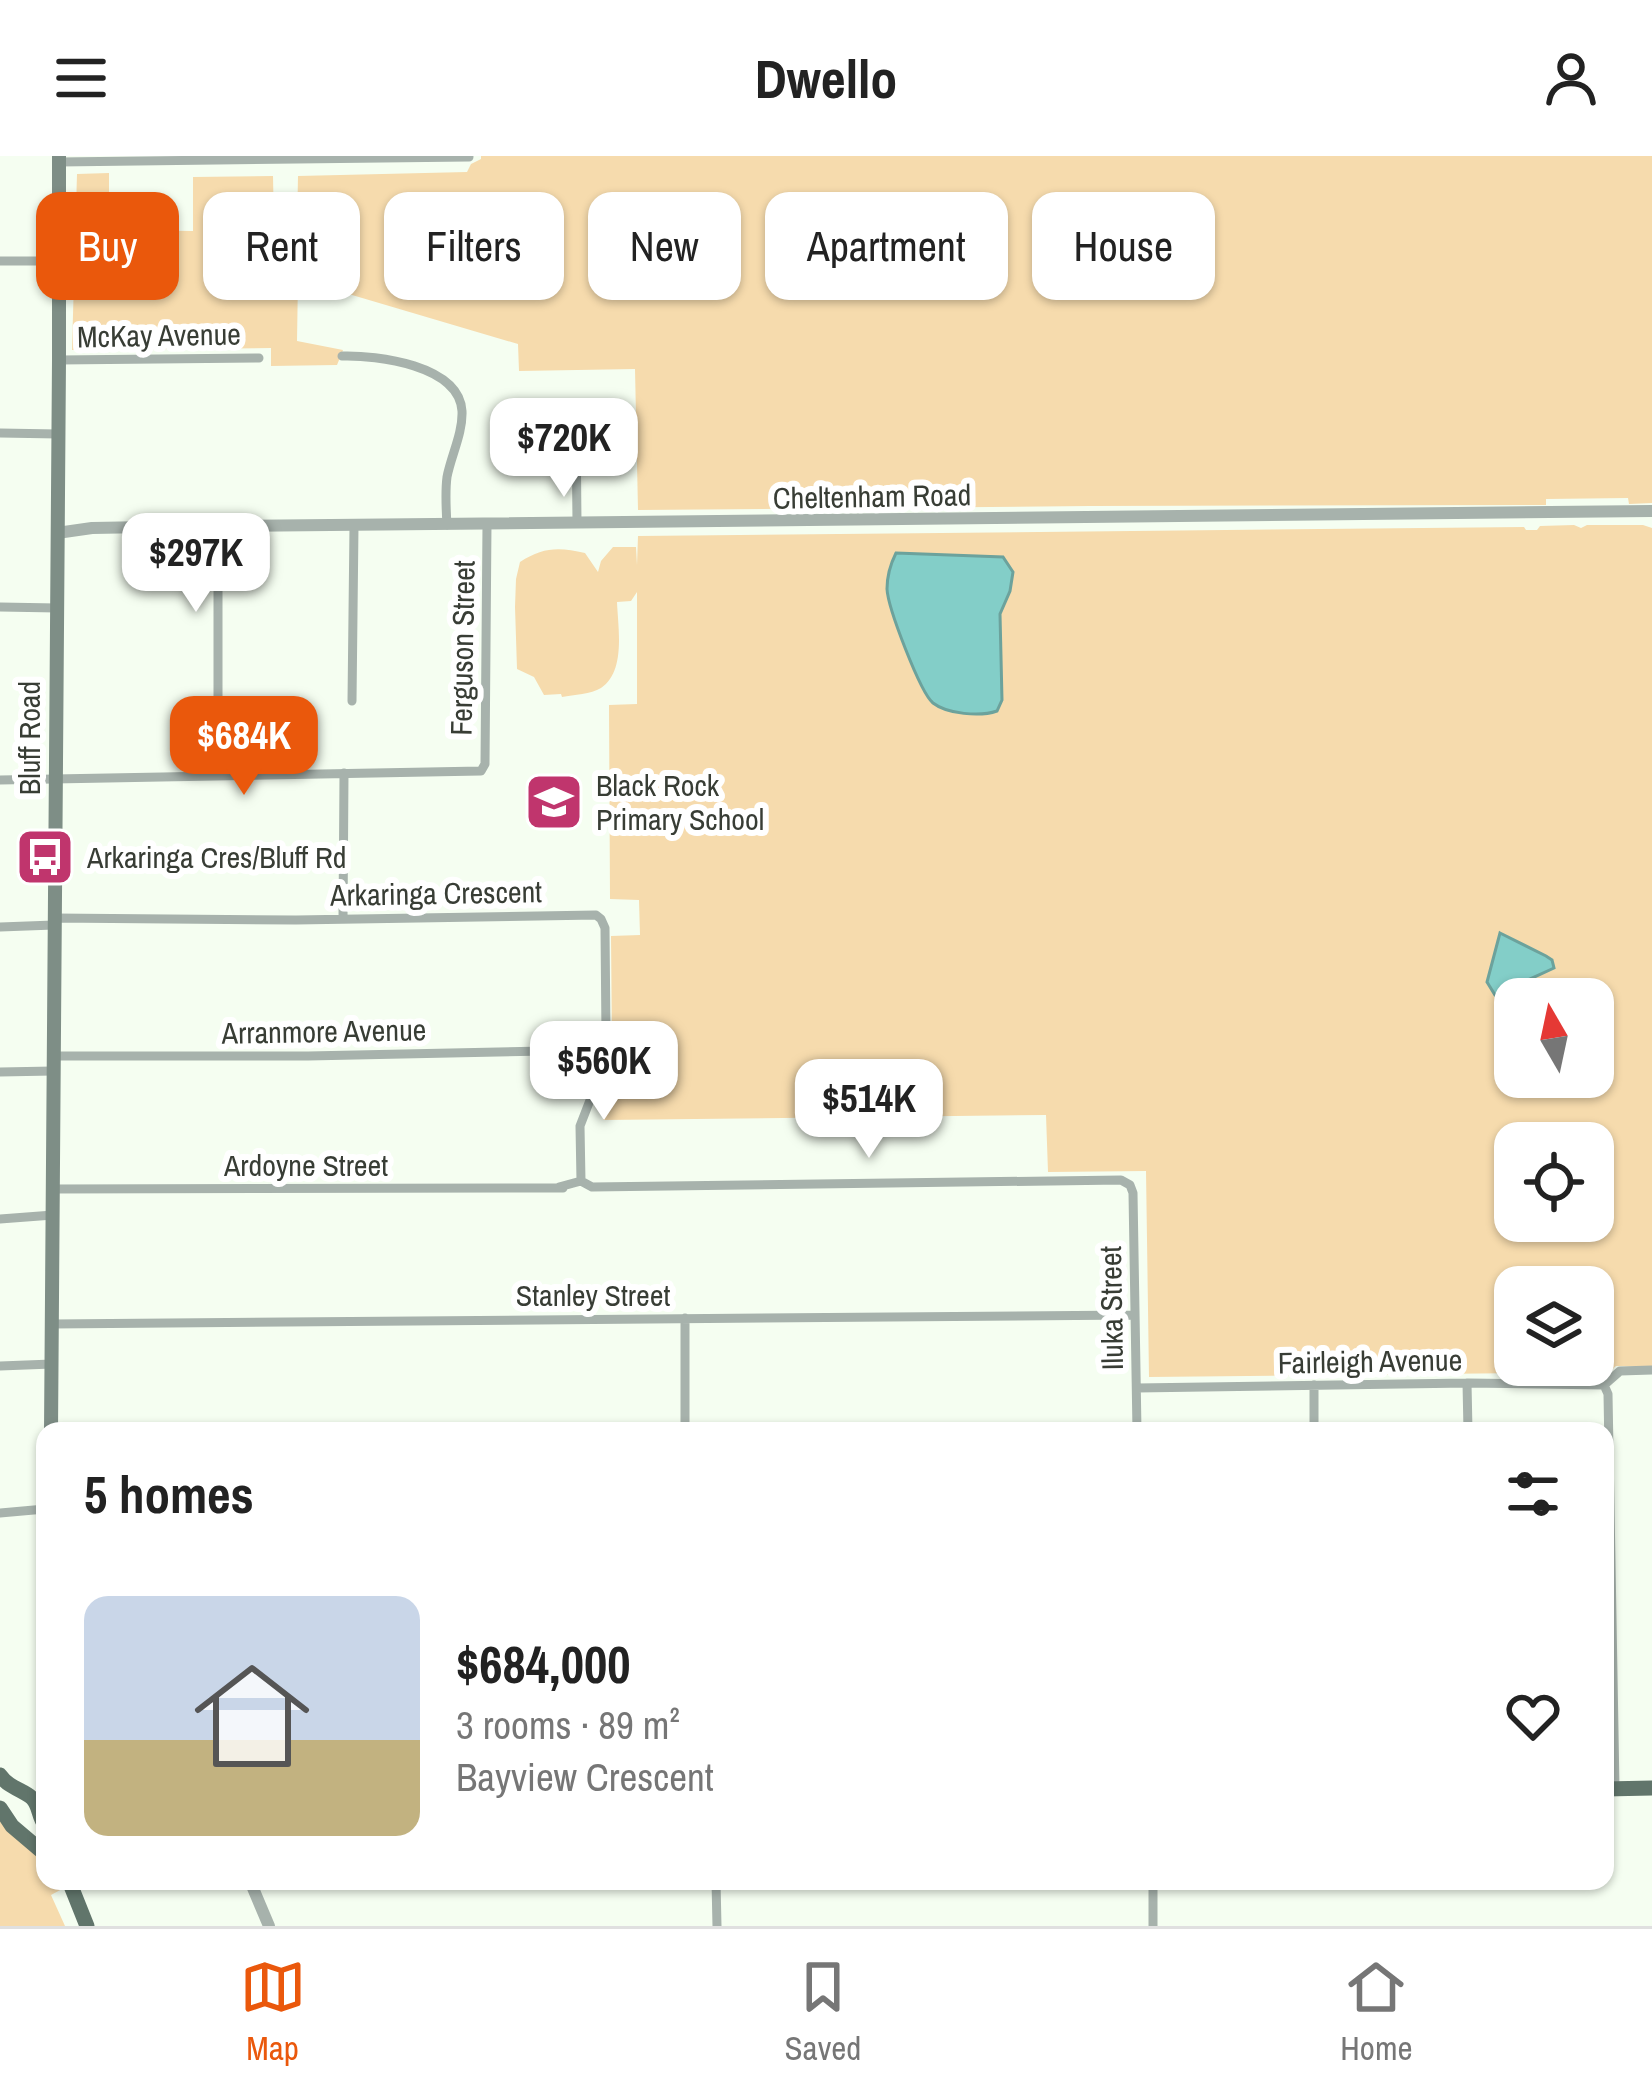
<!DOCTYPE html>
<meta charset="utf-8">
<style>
body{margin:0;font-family:"Archivo Narrow",sans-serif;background:#f2f2f2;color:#222;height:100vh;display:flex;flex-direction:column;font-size:45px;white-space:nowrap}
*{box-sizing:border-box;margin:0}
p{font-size:39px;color:#767676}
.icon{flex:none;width:66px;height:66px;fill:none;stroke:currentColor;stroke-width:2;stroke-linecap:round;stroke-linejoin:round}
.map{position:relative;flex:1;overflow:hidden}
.details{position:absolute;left:36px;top:1266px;width:1578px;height:468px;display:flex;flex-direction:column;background:#fff;border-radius:24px;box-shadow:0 3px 9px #0004}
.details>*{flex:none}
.banner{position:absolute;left:36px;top:36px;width:1581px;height:108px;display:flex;gap:24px}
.needle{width:78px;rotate:351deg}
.controls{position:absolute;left:1494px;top:822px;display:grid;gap:24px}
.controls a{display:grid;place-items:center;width:120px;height:120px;border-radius:24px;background:#fff;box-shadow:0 3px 9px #0004;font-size:60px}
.price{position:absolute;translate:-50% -102px;padding:0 27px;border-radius:24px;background:#fff;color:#222;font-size:39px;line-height:78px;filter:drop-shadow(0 3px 6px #0008)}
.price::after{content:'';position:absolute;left:50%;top:72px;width:36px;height:27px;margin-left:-18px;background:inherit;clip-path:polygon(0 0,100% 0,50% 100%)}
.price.active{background:#ea580c;color:#fff}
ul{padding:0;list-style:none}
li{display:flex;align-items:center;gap:36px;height:300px;padding:0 48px}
li span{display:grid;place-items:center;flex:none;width:336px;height:240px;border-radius:24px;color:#555}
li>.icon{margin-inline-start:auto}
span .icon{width:144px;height:144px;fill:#fffc;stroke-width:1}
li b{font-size:51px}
h2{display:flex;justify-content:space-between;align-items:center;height:144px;padding:0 48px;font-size:51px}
.tag{padding:0 42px;border-radius:24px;background:#fff;box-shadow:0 3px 9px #0004;font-size:42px;line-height:108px}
.tag.active{background:#ea580c;color:#fff}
header{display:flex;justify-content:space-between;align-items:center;height:156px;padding:0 48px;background:#fff;font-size:54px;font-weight:800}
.tab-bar{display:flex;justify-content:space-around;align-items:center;height:168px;border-top:3px solid #e0e0e0;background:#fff;font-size:33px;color:#767676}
.tab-bar a{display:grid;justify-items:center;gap:6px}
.tab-bar .active{color:#ea580c}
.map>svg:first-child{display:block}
</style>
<header><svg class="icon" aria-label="menu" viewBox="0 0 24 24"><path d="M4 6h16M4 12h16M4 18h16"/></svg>Dwello<svg class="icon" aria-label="person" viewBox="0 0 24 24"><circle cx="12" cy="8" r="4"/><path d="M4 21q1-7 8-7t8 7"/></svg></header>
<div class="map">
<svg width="1652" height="1770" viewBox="0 0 1652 1770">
<rect width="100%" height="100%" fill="#f5fef1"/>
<!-- green -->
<path fill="#f6dbad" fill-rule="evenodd" d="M481 0H1652V347L1629 348 1628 342 1546 343V349L1090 350 638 354 635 213 519 215 518 188 298 123 297 185 343 194 337 209 271 210V192L72 194 77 18 109 17V74L193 75V21L273 20 275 122 296 123 298 20 467 16 471 8 481 3Z
M1574 369 1581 372 1587 369H1643L1652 372V1211L1616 1210 1609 1216 1149 1221 1146 1015 1048 1016 1046 959 603 964V909L612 888 611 780 640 779 639 744 610 743 609 549 637 548V436L631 445 617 446C618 472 626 515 601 532 591 538 574 539 562 541L561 538 544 539 534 521 517 513 515 451 516 423 520 406C543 391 559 391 585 397L598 416 601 405 613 391H636L637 409 638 380 1524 371 1526 374H1537L1540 370ZM1515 843H1593V921H1515ZM1515 987H1593V1065H1515ZM1515 1131H1593V1209H1515Z
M0 1664 45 1708V1725H58L62 1733 51 1739 65 1770H0Z"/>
<!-- water -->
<path fill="#83cec8" stroke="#6ca29c" stroke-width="3" d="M896 397 1003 401 1013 416 1010 435 1000 458 1002 544 997 555C980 561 947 558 933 547 920 536 888 452 887 433 887 419 890 409 896 397Z
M1500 777 1546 800 1552 804 1554 812 1495 839 1487 826Z"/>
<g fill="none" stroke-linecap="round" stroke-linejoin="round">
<!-- minor -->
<path stroke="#a7b2ac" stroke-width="9" d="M59 6 469 1
M0 105H59
M342 200C377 199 459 209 462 255 463 277 451 300 447 321 445 336 446 353 447 369
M59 204 259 202
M576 263 577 367
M0 277 58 278
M0 451 57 452
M352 545 354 370
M218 546V371
M0 624 481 615 485 608 487 368
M54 762 296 764 596 759 601 763 605 772 606 879 603 889 595 894 592 939 580 970 581 1025
M343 763 344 617
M0 771 54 769
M53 900H308L595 894
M0 916 53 915
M559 1031 581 1025 592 1031 1121 1024 1130 1029 1133 1037 1137 1275
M53 1033 563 1032
M0 1063 53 1059
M52 1168 1135 1159
M0 1210 52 1208
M1467 1227 1468 1275
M1314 1229V1275
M1604 1229 1608 1238 1615 1632
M1604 1229 1620 1215 1652 1214
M1137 1232 1467 1227 1604 1229
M685 1275V1162
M0 1357 45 1353
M716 1725 717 1770
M1153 1725V1770"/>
<!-- tertiary -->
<path stroke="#a7b2ac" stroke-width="12" d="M57 377 92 372 148 371 1652 355
M250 1725 269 1770"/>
<!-- secondary -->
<path stroke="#7e8e86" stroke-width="14" d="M51 1275 59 204V105L56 89 59 63V0"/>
<!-- primary -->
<path stroke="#61756b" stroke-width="15" d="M0 1619C10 1633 22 1633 32 1642 40 1650 38 1660 45 1669
M1605 1633 1652 1632
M0 1652 12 1670 45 1698
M69 1725 87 1770"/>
</g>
<!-- icons -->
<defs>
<symbol id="school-square" viewBox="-11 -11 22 22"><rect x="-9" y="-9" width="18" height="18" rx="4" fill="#c0356d" stroke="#fff"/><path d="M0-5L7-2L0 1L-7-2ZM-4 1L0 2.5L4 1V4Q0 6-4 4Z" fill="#fff"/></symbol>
<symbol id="bus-square" viewBox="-11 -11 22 22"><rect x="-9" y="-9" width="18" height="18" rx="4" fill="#c0356d" stroke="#fff"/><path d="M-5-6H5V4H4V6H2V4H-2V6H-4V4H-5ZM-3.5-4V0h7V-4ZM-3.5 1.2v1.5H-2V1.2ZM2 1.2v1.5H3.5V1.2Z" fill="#fff"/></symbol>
</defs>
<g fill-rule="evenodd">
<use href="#school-square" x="521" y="613" width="66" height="66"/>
<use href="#bus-square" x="12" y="668" width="66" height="66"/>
</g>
<g text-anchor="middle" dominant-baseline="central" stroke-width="12" stroke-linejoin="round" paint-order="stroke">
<!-- street labels -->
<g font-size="30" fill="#383d35" stroke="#fff">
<text transform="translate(159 179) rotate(-1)">McKay Avenue</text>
<text transform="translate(872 340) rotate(-1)">Cheltenham Road</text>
<text transform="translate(462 492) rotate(-89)">Ferguson Street</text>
<text transform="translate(29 582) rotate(-90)">Bluff Road</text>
<text transform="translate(436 737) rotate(-1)">Arkaringa Crescent</text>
<text transform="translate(324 875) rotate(-1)">Arranmore Avenue</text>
<text x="306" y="1009">Ardoyne Street</text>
<text x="593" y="1139">Stanley Street</text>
<text transform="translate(1111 1152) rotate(-91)">Iluka Street</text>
<text transform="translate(1370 1205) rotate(-1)">Fairleigh Avenue</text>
</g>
<!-- poi labels -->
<g font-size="30" fill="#383d35" stroke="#fff" text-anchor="start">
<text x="596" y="629">Black Rock<tspan x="596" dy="34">Primary School</tspan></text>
<text x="87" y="701">Arkaringa Cres/Bluff Rd</text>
</g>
</g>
</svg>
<div class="controls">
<a><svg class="needle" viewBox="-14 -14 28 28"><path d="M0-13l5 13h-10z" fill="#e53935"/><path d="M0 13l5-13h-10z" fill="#767676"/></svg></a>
<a><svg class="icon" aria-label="locate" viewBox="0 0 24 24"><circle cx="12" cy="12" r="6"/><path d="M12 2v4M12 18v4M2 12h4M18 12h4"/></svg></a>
<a><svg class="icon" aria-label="layers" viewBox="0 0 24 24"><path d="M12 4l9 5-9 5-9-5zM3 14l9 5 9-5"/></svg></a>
</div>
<b class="price" style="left:564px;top:344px">$720K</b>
<b class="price" style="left:196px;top:459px">$297K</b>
<b class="price active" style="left:244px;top:642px">$684K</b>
<b class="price" style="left:604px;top:967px">$560K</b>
<b class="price" style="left:869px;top:1005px">$514K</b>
<div class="banner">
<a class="tag active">Buy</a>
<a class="tag">Rent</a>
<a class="tag">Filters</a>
<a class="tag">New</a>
<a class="tag">Apartment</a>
<a class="tag">House</a>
</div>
<section class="details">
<h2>5 homes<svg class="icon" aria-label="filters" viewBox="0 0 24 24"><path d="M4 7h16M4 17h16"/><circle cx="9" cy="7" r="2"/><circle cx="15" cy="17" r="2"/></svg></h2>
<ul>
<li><span style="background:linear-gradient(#c9d6e8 60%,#c2b280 0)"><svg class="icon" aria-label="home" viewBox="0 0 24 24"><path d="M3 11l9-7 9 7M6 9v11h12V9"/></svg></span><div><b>$684,000</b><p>3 rooms · 89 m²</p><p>Bayview Crescent</p></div><svg class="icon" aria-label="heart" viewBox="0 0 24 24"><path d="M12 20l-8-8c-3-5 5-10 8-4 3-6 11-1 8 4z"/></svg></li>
</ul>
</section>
</div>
<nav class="tab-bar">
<a class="active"><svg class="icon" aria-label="map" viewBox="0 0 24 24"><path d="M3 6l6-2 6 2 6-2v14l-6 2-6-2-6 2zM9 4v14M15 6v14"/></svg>Map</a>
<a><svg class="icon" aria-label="saved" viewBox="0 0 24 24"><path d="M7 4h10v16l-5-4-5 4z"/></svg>Saved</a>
<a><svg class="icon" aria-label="home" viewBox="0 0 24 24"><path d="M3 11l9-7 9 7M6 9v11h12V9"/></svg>Home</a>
</nav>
